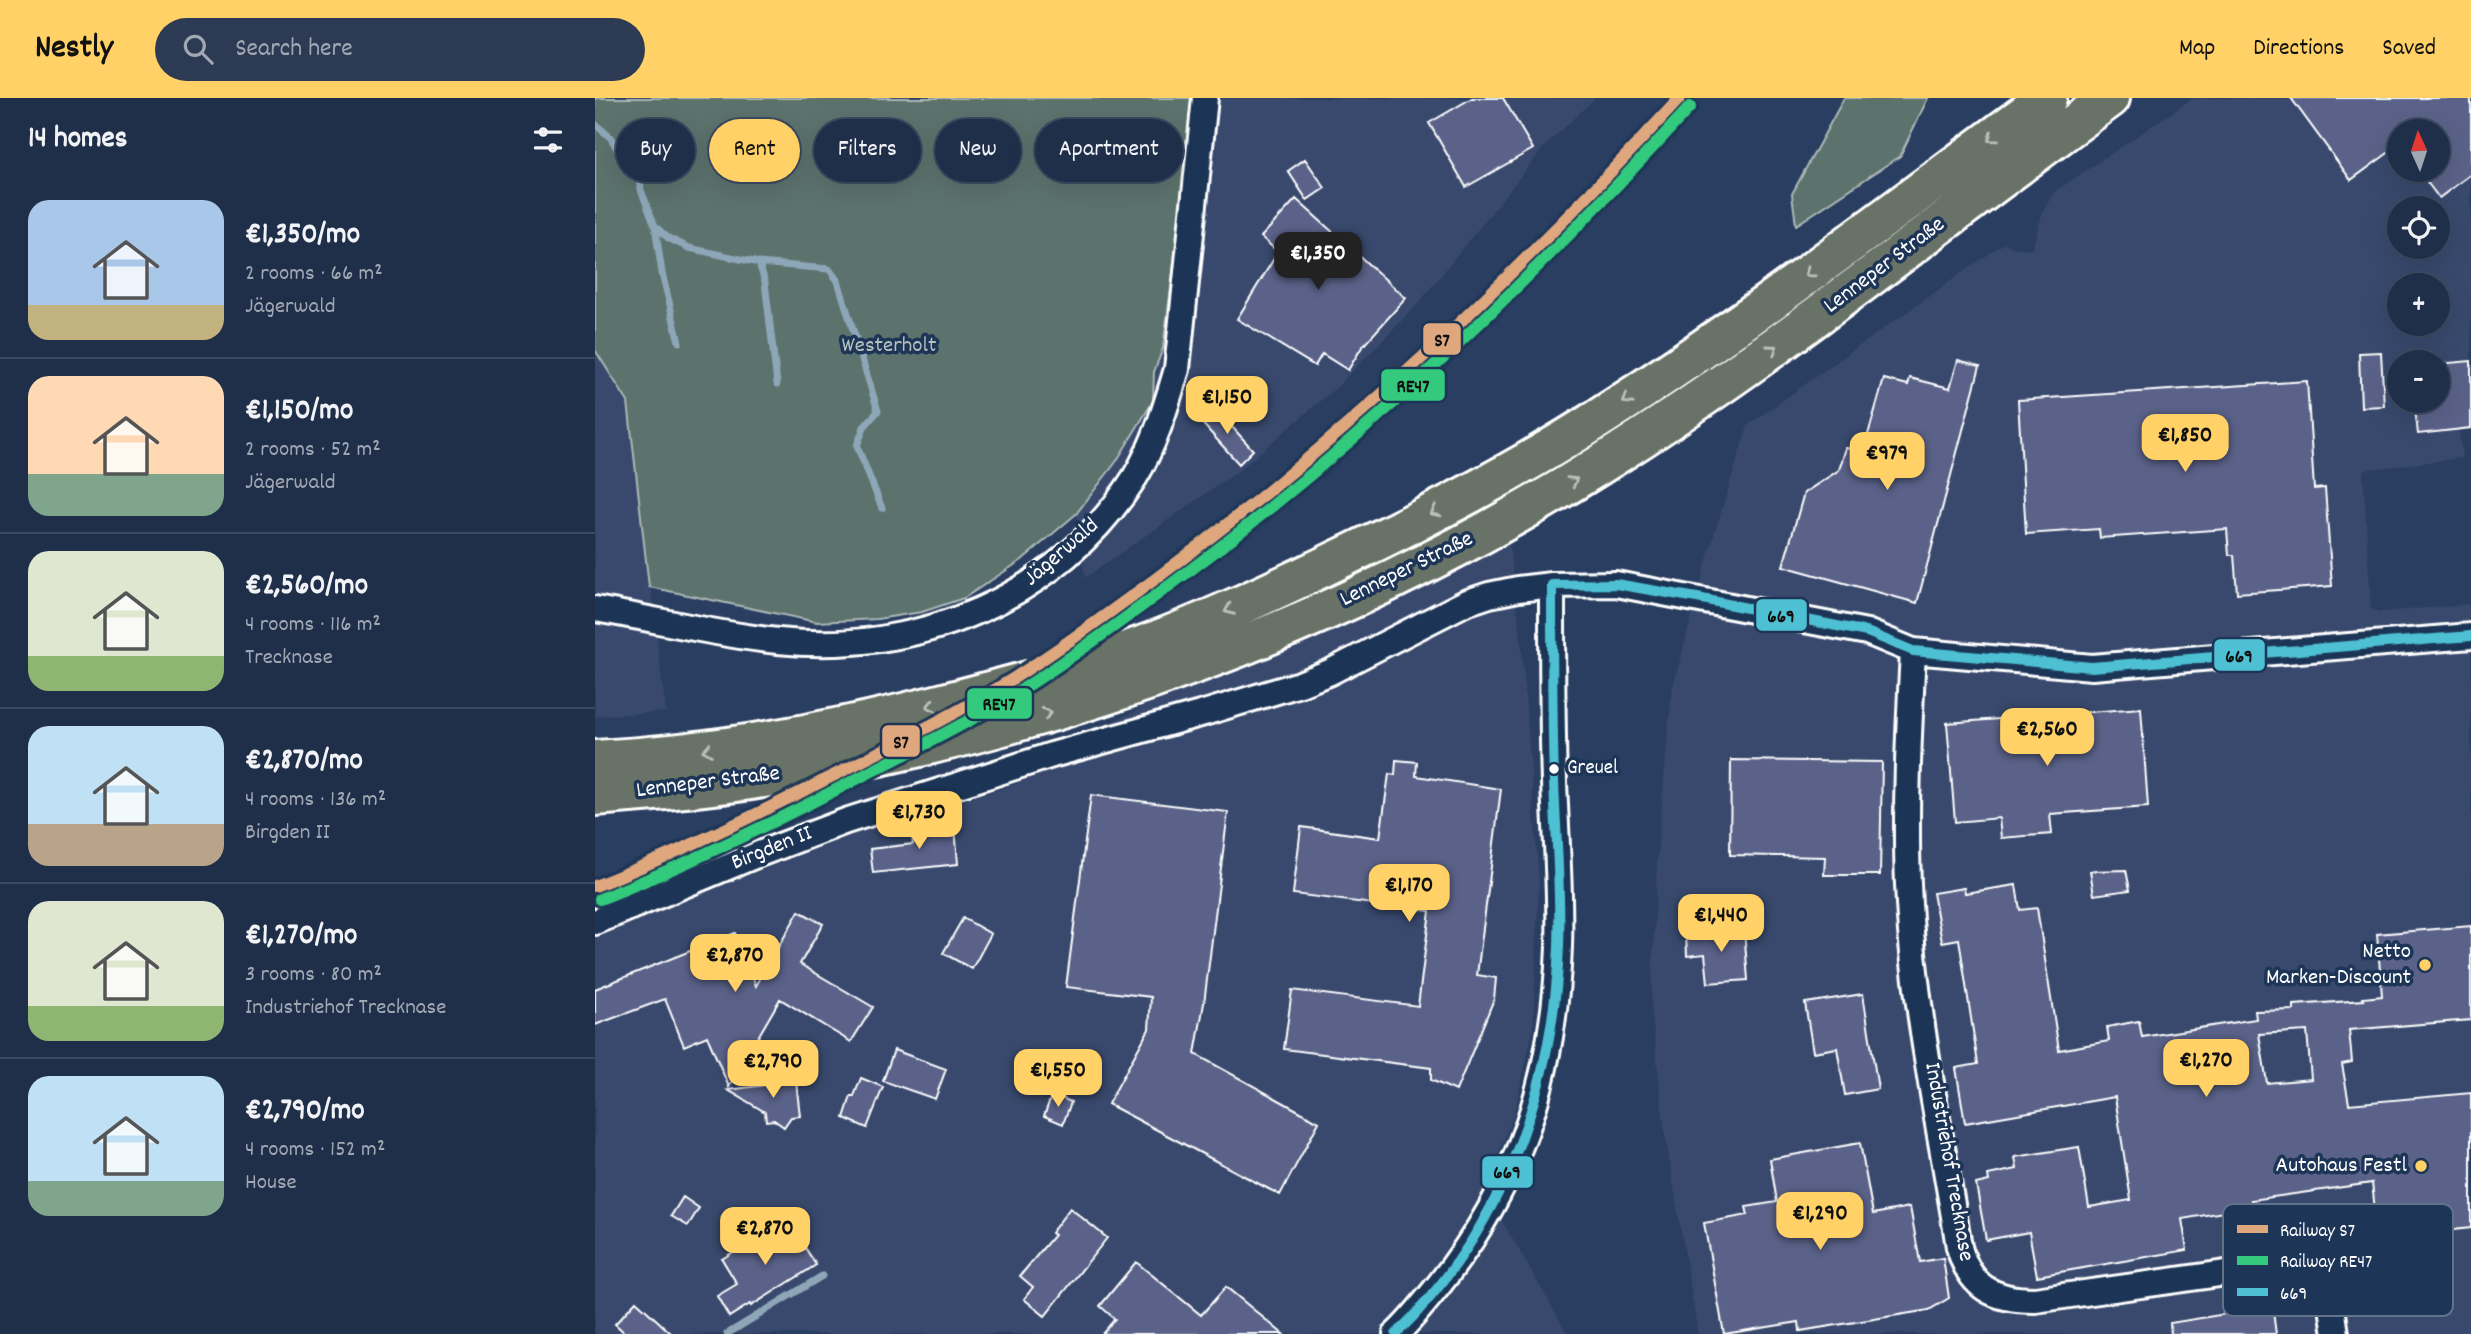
<!DOCTYPE html>
<meta charset="utf-8">
<style>
body{margin:0;font-family:Dekko,sans-serif;background:#2c3a53;color:#f1f3f6;height:100vh;display:flex;flex-direction:column;font-size:26px;white-space:nowrap}
*{box-sizing:border-box;margin:0}
p{font-size:23px;color:#a1a8b4}
.icon{flex:none;width:38px;height:38px;fill:none;stroke:currentColor;stroke-width:2;stroke-linecap:round;stroke-linejoin:round}
.map{position:relative;flex:1;overflow:hidden}
.panel{display:flex;flex-direction:column;background:#1f2e49;width:595px}
.panel>*{flex:none}
.hud{position:absolute;left:21px;top:21px;width:665px;height:63px;display:flex;gap:14px}
.needle{width:46px;rotate:357deg}
.fabs{position:absolute;left:1792px;top:21px;display:grid;gap:14px}
.fabs a{display:grid;place-items:center;width:63px;height:63px;border-radius:50%;background:#1f2e49;box-shadow:0 7px 28px #0002,0 0 0 2px #3c4a61;font-size:35px}
.price{position:absolute;translate:-50% -60px;padding:0 16px;border-radius:14px;background:#ffd166;color:#111;font-size:23px;line-height:46px;filter:drop-shadow(0 2px 4px #0008)}
.price::after{content:'';position:absolute;left:50%;top:42px;width:21px;height:16px;margin-left:-10px;background:inherit;clip-path:polygon(0 0,100% 0,50% 100%)}
.price.selected{background:#222;color:#fff}
ul{padding:0;list-style:none}
li{display:flex;align-items:center;gap:21px;height:175px;padding:0 28px}
li+li{border-top:2px solid #3c4a61}
li span{display:grid;place-items:center;flex:none;width:196px;height:140px;border-radius:21px;color:#555}
li>.icon{margin-inline-start:auto}
span .icon{width:84px;height:84px;fill:#fffc;stroke-width:1}
li b{font-size:30px}
h2{display:flex;justify-content:space-between;align-items:center;height:84px;padding:0 28px;font-size:30px}
.chip{padding:0 24px;border-radius:32px;background:#1f2e49;box-shadow:0 7px 28px #0002,0 0 0 2px #3c4a61;font-size:24px;line-height:63px}
.chip.selected{background:#ffd166;color:#111}
header{display:flex;align-items:center;gap:42px;box-sizing:border-box;height:98px;padding:0 35px;background:#ffd166;color:#111}
header strong{font-size:33px}
nav{display:flex;gap:38px;margin-inline-start:auto;font-size:24px}
.search{width:490px;height:63px;background:#2c3a53;display:flex;align-items:center;gap:18px;box-sizing:border-box;padding:0 24px;border-radius:38px;color:#a1a8b4;font-size:26px}
main{display:flex;flex:1;min-height:0}
.map>svg:first-child{display:block}
</style>
<header>
<strong>Nestly</strong>
<div class="search"><svg class="icon" aria-label="search" viewBox="0 0 24 24"><circle cx="10" cy="10" r="6"/><path d="M15 15l6 6"/></svg>Search here</div>
<nav><a>Map</a><a>Directions</a><a>Saved</a></nav>
</header>
<main>
<section class="panel">
<h2>14 homes<svg class="icon" aria-label="filters" viewBox="0 0 24 24"><path d="M4 7h16M4 17h16"/><circle cx="9" cy="7" r="2"/><circle cx="15" cy="17" r="2"/></svg></h2>
<ul>
<li><span style="background:linear-gradient(#a9c7e8 75%,#c2b280 0)"><svg class="icon" aria-label="home" viewBox="0 0 24 24"><path d="M3 11l9-7 9 7M6 9v11h12V9"/></svg></span><div><b>€1,350/mo</b><p>2 rooms · 66 m²</p><p>Jägerwald</p></div></li>
<li><span style="background:linear-gradient(#ffd9b3 70%,#7fa58c 0)"><svg class="icon" aria-label="home" viewBox="0 0 24 24"><path d="M3 11l9-7 9 7M6 9v11h12V9"/></svg></span><div><b>€1,150/mo</b><p>2 rooms · 52 m²</p><p>Jägerwald</p></div></li>
<li><span style="background:linear-gradient(#dfe7d0 75%,#8fb573 0)"><svg class="icon" aria-label="home" viewBox="0 0 24 24"><path d="M3 11l9-7 9 7M6 9v11h12V9"/></svg></span><div><b>€2,560/mo</b><p>4 rooms · 116 m²</p><p>Trecknase</p></div></li>
<li><span style="background:linear-gradient(#bfe0f5 70%,#b9a48a 0)"><svg class="icon" aria-label="home" viewBox="0 0 24 24"><path d="M3 11l9-7 9 7M6 9v11h12V9"/></svg></span><div><b>€2,870/mo</b><p>4 rooms · 136 m²</p><p>Birgden II</p></div></li>
<li><span style="background:linear-gradient(#dfe7d0 75%,#8fb573 0)"><svg class="icon" aria-label="home" viewBox="0 0 24 24"><path d="M3 11l9-7 9 7M6 9v11h12V9"/></svg></span><div><b>€1,270/mo</b><p>3 rooms · 80 m²</p><p>Industriehof Trecknase</p></div></li>
<li><span style="background:linear-gradient(#bfe0f5 75%,#7fa58c 0)"><svg class="icon" aria-label="home" viewBox="0 0 24 24"><path d="M3 11l9-7 9 7M6 9v11h12V9"/></svg></span><div><b>€2,790/mo</b><p>4 rooms · 152 m²</p><p>House</p></div></li>
</ul>
</section>
<div class="map">
<svg width="1876" height="1236" viewBox="0 0 1876 1236">
<rect width="100%" height="100%" fill="#293e61"/>
<filter id="ink" filterUnits="userSpaceOnUse"><feTurbulence type="fractalNoise" baseFrequency=".0143" numOctaves="2"/><feDisplacementMap in="SourceGraphic" scale="14" xChannelSelector="R" yChannelSelector="G"/><feConvolveMatrix kernelMatrix="1 2 1 2 8 2 1 2 1" color-interpolation-filters="sRGB"/></filter>
<g filter="url(#ink)">
<!-- built -->
<path fill="#38496d" fill-rule="evenodd" d="M577 0H1000L949 49 823 206 742 289 642 374 490 480 481 416 521 364 558 303Z
M1598 0H1876V277L1857 279 1867 360 1768 372 1776 511 1785 514 1876 506V1236H1103L1070 1036 1056 908 1063 746 1077 592 1115 450 1153 327 1409 145 1417 149 1437 151 1448 113 1459 94ZM1804 33H1843V72H1804ZM1804 110H1843V149H1804ZM1804 187H1843V226H1804ZM1804 264H1843V303H1804Z
M0 252 33 303 71 614 0 618Z
M912 428 927 551 944 784 938 933 919 1016 889 1092 973 1236H0V838L255 737 421 686 510 627 800 493Z"/>
<!-- green -->
<path fill="#5b726d" stroke="#adb8b6" stroke-width="2" d="M0 0H601L568 250 559 274 558 303 521 364 481 416 427 462 369 500 327 514 282 521 222 524 54 489 33 304 0 252Z
M1249 0H1333L1305 58 1201 127 1197 96Z"/>
<g fill="none" stroke-linecap="round" stroke-linejoin="round">
<!-- stream -->
<path stroke="#8ea7b8" stroke-width="7" d="M0 26 15 39 29 62 45 80 46 92 60 128 73 140 94 150 164 165 234 171 243 183 283 313 269 329 262 348 287 410
M60 128 67 175 84 244
M164 165 170 184 182 286
M132 1236 227 1178"/>
</g>
<!-- building -->
<path fill="#5a6289" stroke="#fff" stroke-width="2" fill-rule="evenodd" d="M877 0H908L938 51 871 89 834 25Z
M1696 0H1876V76L1844 100 1823 72H1843V33H1804V47L1756 82Z
M710 61 730 90 712 102 693 73Z
M701 101 811 200 767 249 753 272 727 256 720 268 642 221 683 154 666 139Z
M1786 254 1789 308 1766 309 1764 255Z
M1363 262 1385 268 1322 505 1188 468 1209 395 1244 372 1251 350 1268 354 1289 281 1313 287 1315 280 1355 290Z
M1876 263V330L1823 336 1819 303H1843V266Z
M1712 283 1719 391 1730 390 1737 488 1642 495 1639 457H1634L1632 431 1505 440 1504 431 1431 436 1423 302Z
M621 311 658 352 644 366 606 324Z
M1546 610 1553 709 1455 716 1457 736 1406 740 1404 720 1360 724 1352 625Z
M801 662 822 664 821 678 906 691 882 877 901 880 899 901 861 993 836 982V970L689 951 697 892 823 908 835 813 698 796 706 729 785 740 794 676 800 677Z
M1136 662 1287 664 1285 777H1229L1230 759 1135 757Z
M496 697 633 714 609 905 600 956 724 1024 685 1097 513 1006 554 931 556 899 471 889Z
M360 728 363 766 278 775 275 751 318 746 316 731Z
M1531 772 1535 792 1499 797 1495 773Z
M1421 787 1425 812 1442 810 1464 952 1514 943 1512 929 1544 923 1547 939 1661 921 1660 913 1699 912V907L1769 902 1768 900 1787 898 1782 836 1876 828V922L1754 932 1757 964 1747 966 1754 1006 1876 995V1130L1783 1140 1777 1085 1656 1102 1658 1109 1587 1121 1592 1152 1442 1178 1434 1134 1391 1142 1381 1086 1394 1083 1393 1077 1422 1071 1420 1059 1484 1049 1494 1109 1536 1102 1520 999 1370 1025 1361 970 1383 966 1364 841 1347 844 1338 795 1369 790 1370 795ZM1712 933 1716 981 1672 985 1664 936Z
M204 813 228 826 205 866 278 909 256 944 185 901 134 989 112 938 89 948 70 901 0 927V891L140 835 161 888Z
M368 820 396 836 377 871 348 855Z
M1149 831 1153 882 1113 885 1110 856 1092 858 1091 836Z
M1268 896 1283 991 1250 997 1242 950 1218 954 1210 905Z
M299 952 351 971 340 1001 288 983Z
M266 980 288 989 272 1030 249 1020 256 998H259Z
M201 983 205 1018 196 1019 189 1029 179 1022 171 1023 170 1014 133 992Z
M457 996 476 1004 468 1026 449 1018Z
M1265 1045 1278 1116 1315 1109 1325 1164 1348 1160 1354 1200 1334 1212 1205 1233 1204 1224 1129 1236 1109 1125 1153 1117 1151 1109 1182 1104 1175 1061Z
M88 1099 104 1110 93 1128 76 1118Z
M475 1110 512 1140 450 1218 429 1201 438 1189 425 1178 459 1137 456 1135Z
M192 1121 221 1167 156 1208 155 1206 134 1219 122 1198 142 1186 127 1161Z
M541 1164 606 1217 631 1189 688 1236H507L520 1221 505 1208Z
M41 1203 77 1236H31L20 1226Z
M1677 1206 1681 1236H1576L1575 1225 1656 1212V1209Z"/>
<g fill="none" stroke-linecap="round" stroke-linejoin="round">
<defs>
<path id="minor" d="M0 511C61 521 121 537 183 543 323 558 463 500 540 379 560 346 571 308 582 271L610 0
M1318 553C1314 631 1310 709 1313 786 1318 908 1345 1029 1364 1149 1375 1190 1399 1202 1440 1202L1730 1161 1741 1236
M0 824 164 756 251 723 457 657 609 615 705 586 735 574 870 505 894 497 923 491 957 487 1021 486 1272 534 1318 553 1497 569 1876 538
M801 1236C817 1221 830 1204 843 1188 925 1085 959 979 964 849 966 794 961 739 959 684 957 618 957 553 957 487"/>
<path id="primary" d="M0 662C117 656 232 635 345 606 411 589 477 572 541 550 605 527 667 498 728 469 817 427 904 383 987 331 1148 230 1298 112 1452 0
M0 698C62 693 125 688 186 677 474 628 756 523 1003 368 1182 256 1345 123 1515 0"/>
</defs>
<!-- minor casing -->
<use href="#minor" stroke="#fff" stroke-width="30"/>
<!-- primary casing -->
<use href="#primary" stroke="#fff" stroke-width="44"/>
<!-- minor -->
<use href="#minor" stroke="#1d3557" stroke-width="24"/>
<!-- primary -->
<use href="#primary" stroke="#697266" stroke-width="38"/>
<defs>
<path id="bus-1" d="M957 487 1021 486 1102 500 1272 534 1318 553 1497 569 1876 538
M801 1236C906 1134 958 993 964 849 966 794 961 739 959 684 957 618 957 553 957 487"/>
</defs>
<!-- bus-1 casing -->
<use href="#bus-1" stroke="#1d3557" stroke-width="16"/>
<!-- bus-1 -->
<use href="#bus-1" stroke="#4dc1d3" stroke-width="10"/>
<defs>
<path id="rail-1" d="M0 788C93 751 182 707 271 661 315 638 360 616 403 590 457 557 508 519 559 482 752 340 923 176 1085 0"/>
<path id="rail-2" d="M5 801C99 764 188 720 277 673 322 650 367 628 410 602 464 569 516 531 567 493 761 351 933 186 1095 9"/>
</defs>
<!-- rail-1 casing -->
<use href="#rail-1" stroke="#1d3557" stroke-width="18"/>
<!-- rail-2 casing -->
<use href="#rail-2" stroke="#1d3557" stroke-width="18"/>
<!-- rail-1 -->
<use href="#rail-1" stroke="#dfa77e" stroke-width="12"/>
<!-- rail-2 -->
<use href="#rail-2" stroke="#33ca7d" stroke-width="12"/>
</g>
<!-- one-way arrows -->
<defs><path id="oneway-chevron" d="M-2-3.5L2.5 0L-2 3.5" fill="none" stroke-width="1.6" stroke-linecap="round" stroke-linejoin="round" transform="scale(1.75)"/></defs>
<g stroke="#bcc0ba">
<use href="#oneway-chevron" transform="translate(1397 40) rotate(144)"/>
<use href="#oneway-chevron" transform="translate(1214 175) rotate(144)"/>
<use href="#oneway-chevron" transform="translate(1178 251) rotate(-35)"/>
<use href="#oneway-chevron" transform="translate(1032 302) rotate(147)"/>
<use href="#oneway-chevron" transform="translate(978 383) rotate(-31)"/>
<use href="#oneway-chevron" transform="translate(840 414) rotate(153)"/>
<use href="#oneway-chevron" transform="translate(634 512) rotate(158)"/>
<use href="#oneway-chevron" transform="translate(336 608) rotate(166)"/>
<use href="#oneway-chevron" transform="translate(452 615) rotate(-17)"/>
<use href="#oneway-chevron" transform="translate(112 652) rotate(172)"/>
</g>
</g>
<!-- markers -->
<circle fill="#fff" stroke="#1d3557" stroke-width="2.5" cx="959" cy="671" r="6"/>
<g fill="#ffd166" stroke="#1d3557" stroke-width="2.5">
<circle cx="1830" cy="867" r="7"/>
<circle cx="1826" cy="1068" r="7"/>
</g>
<g text-anchor="middle" dominant-baseline="central" stroke-width="7" stroke-linejoin="round" paint-order="stroke">
<!-- bus labels -->
<g font-size="21" fill="#fff" stroke="#1d3557" text-anchor="start">
<text x="972" y="671">Greuel</text>
</g>
<!-- street labels -->
<g font-size="23" fill="#fff" stroke="#1d3557">
<text transform="translate(1290 168) rotate(-37)">Lenneper Straße</text>
<text transform="translate(467 455) rotate(-41)">Jägerwald</text>
<text transform="translate(812 472) rotate(-26)">Lenneper Straße</text>
<text transform="translate(113 685) rotate(-7)">Lenneper Straße</text>
<text transform="translate(177 751) rotate(-22)">Birgden II</text>
<text transform="translate(1353 1064) rotate(80)">Industriehof Trecknase</text>
</g>
<!-- park labels -->
<g font-size="23" fill="#b5c0bd" stroke="#1d3557">
<text x="294" y="248">Westerholt</text>
</g>
<!-- poi labels -->
<g font-size="23" fill="#fff" stroke="#1d3557" text-anchor="end">
<text x="1816" y="854">Netto<tspan x="1816" dy="26">Marken-Discount</tspan></text>
<text x="1812" y="1068">Autohaus Festl</text>
</g>
</g>
<!-- legend -->
<rect x="1628" y="1106" width="230" height="112" rx="10" fill="#1d3557" stroke="#617289" stroke-width="2"/>
<rect x="1642" y="1127" width="31" height="8" fill="#dfa77e"/>
<rect x="1642" y="1158" width="31" height="9" fill="#33ca7d"/>
<rect x="1642" y="1190" width="31" height="8" fill="#4dc1d3"/>
<g font-size="19" fill="#fff">
<text x="1685" y="1138">Railway S7</text>
<text x="1685" y="1169">Railway RE47</text>
<text x="1685" y="1201">669</text>
</g>
<g stroke="#1d3557" stroke-width="2.5">
<rect x="827" y="224" width="40" height="34" rx="7" fill="#dfa77e"/>
<rect x="785" y="270" width="66" height="34" rx="7" fill="#33ca7d"/>
<rect x="1160" y="500" width="53" height="34" rx="7" fill="#4dc1d3"/>
<rect x="1618" y="540" width="53" height="34" rx="7" fill="#4dc1d3"/>
<rect x="371" y="589" width="67" height="33" rx="7" fill="#33ca7d"/>
<rect x="286" y="626" width="40" height="34" rx="7" fill="#dfa77e"/>
<rect x="886" y="1057" width="53" height="34" rx="7" fill="#4dc1d3"/>
</g>
<g font-size="19" text-anchor="middle" font-weight="bold" fill="#111">
<text x="847" y="248">S7</text>
<text x="818" y="294">RE47</text>
<text x="1186" y="524">669</text>
<text x="1644" y="564">669</text>
<text x="404" y="612">RE47</text>
<text x="306" y="650">S7</text>
<text x="912" y="1080">669</text>
</g>
</svg>
<div class="fabs">
<a><svg class="needle" viewBox="-14 -14 28 28"><path d="M0-13l5 13h-10z" fill="#e53935"/><path d="M0 13l5-13h-10z" fill="#a1a8b4"/></svg></a>
<a><svg class="icon" aria-label="locate" viewBox="0 0 24 24"><circle cx="12" cy="12" r="6"/><path d="M12 2v4M12 18v4M2 12h4M18 12h4"/></svg></a>
<a>+</a>
<a>−</a>
</div>
<b class="price selected" style="left:723px;top:194px">€1,350</b>
<b class="price" style="left:632px;top:338px">€1,150</b>
<b class="price" style="left:1590px;top:376px">€1,850</b>
<b class="price" style="left:1292px;top:394px">€979</b>
<b class="price" style="left:1452px;top:670px">€2,560</b>
<b class="price" style="left:324px;top:753px">€1,730</b>
<b class="price" style="left:814px;top:826px">€1,170</b>
<b class="price" style="left:1126px;top:856px">€1,440</b>
<b class="price" style="left:140px;top:896px">€2,870</b>
<b class="price" style="left:1611px;top:1001px">€1,270</b>
<b class="price" style="left:178px;top:1002px">€2,790</b>
<b class="price" style="left:463px;top:1011px">€1,550</b>
<b class="price" style="left:1225px;top:1154px">€1,290</b>
<b class="price" style="left:170px;top:1169px">€2,870</b>
<div class="hud">
<a class="chip">Buy</a>
<a class="chip selected">Rent</a>
<a class="chip">Filters</a>
<a class="chip">New</a>
<a class="chip">Apartment</a>
</div>
</div>
</main>
